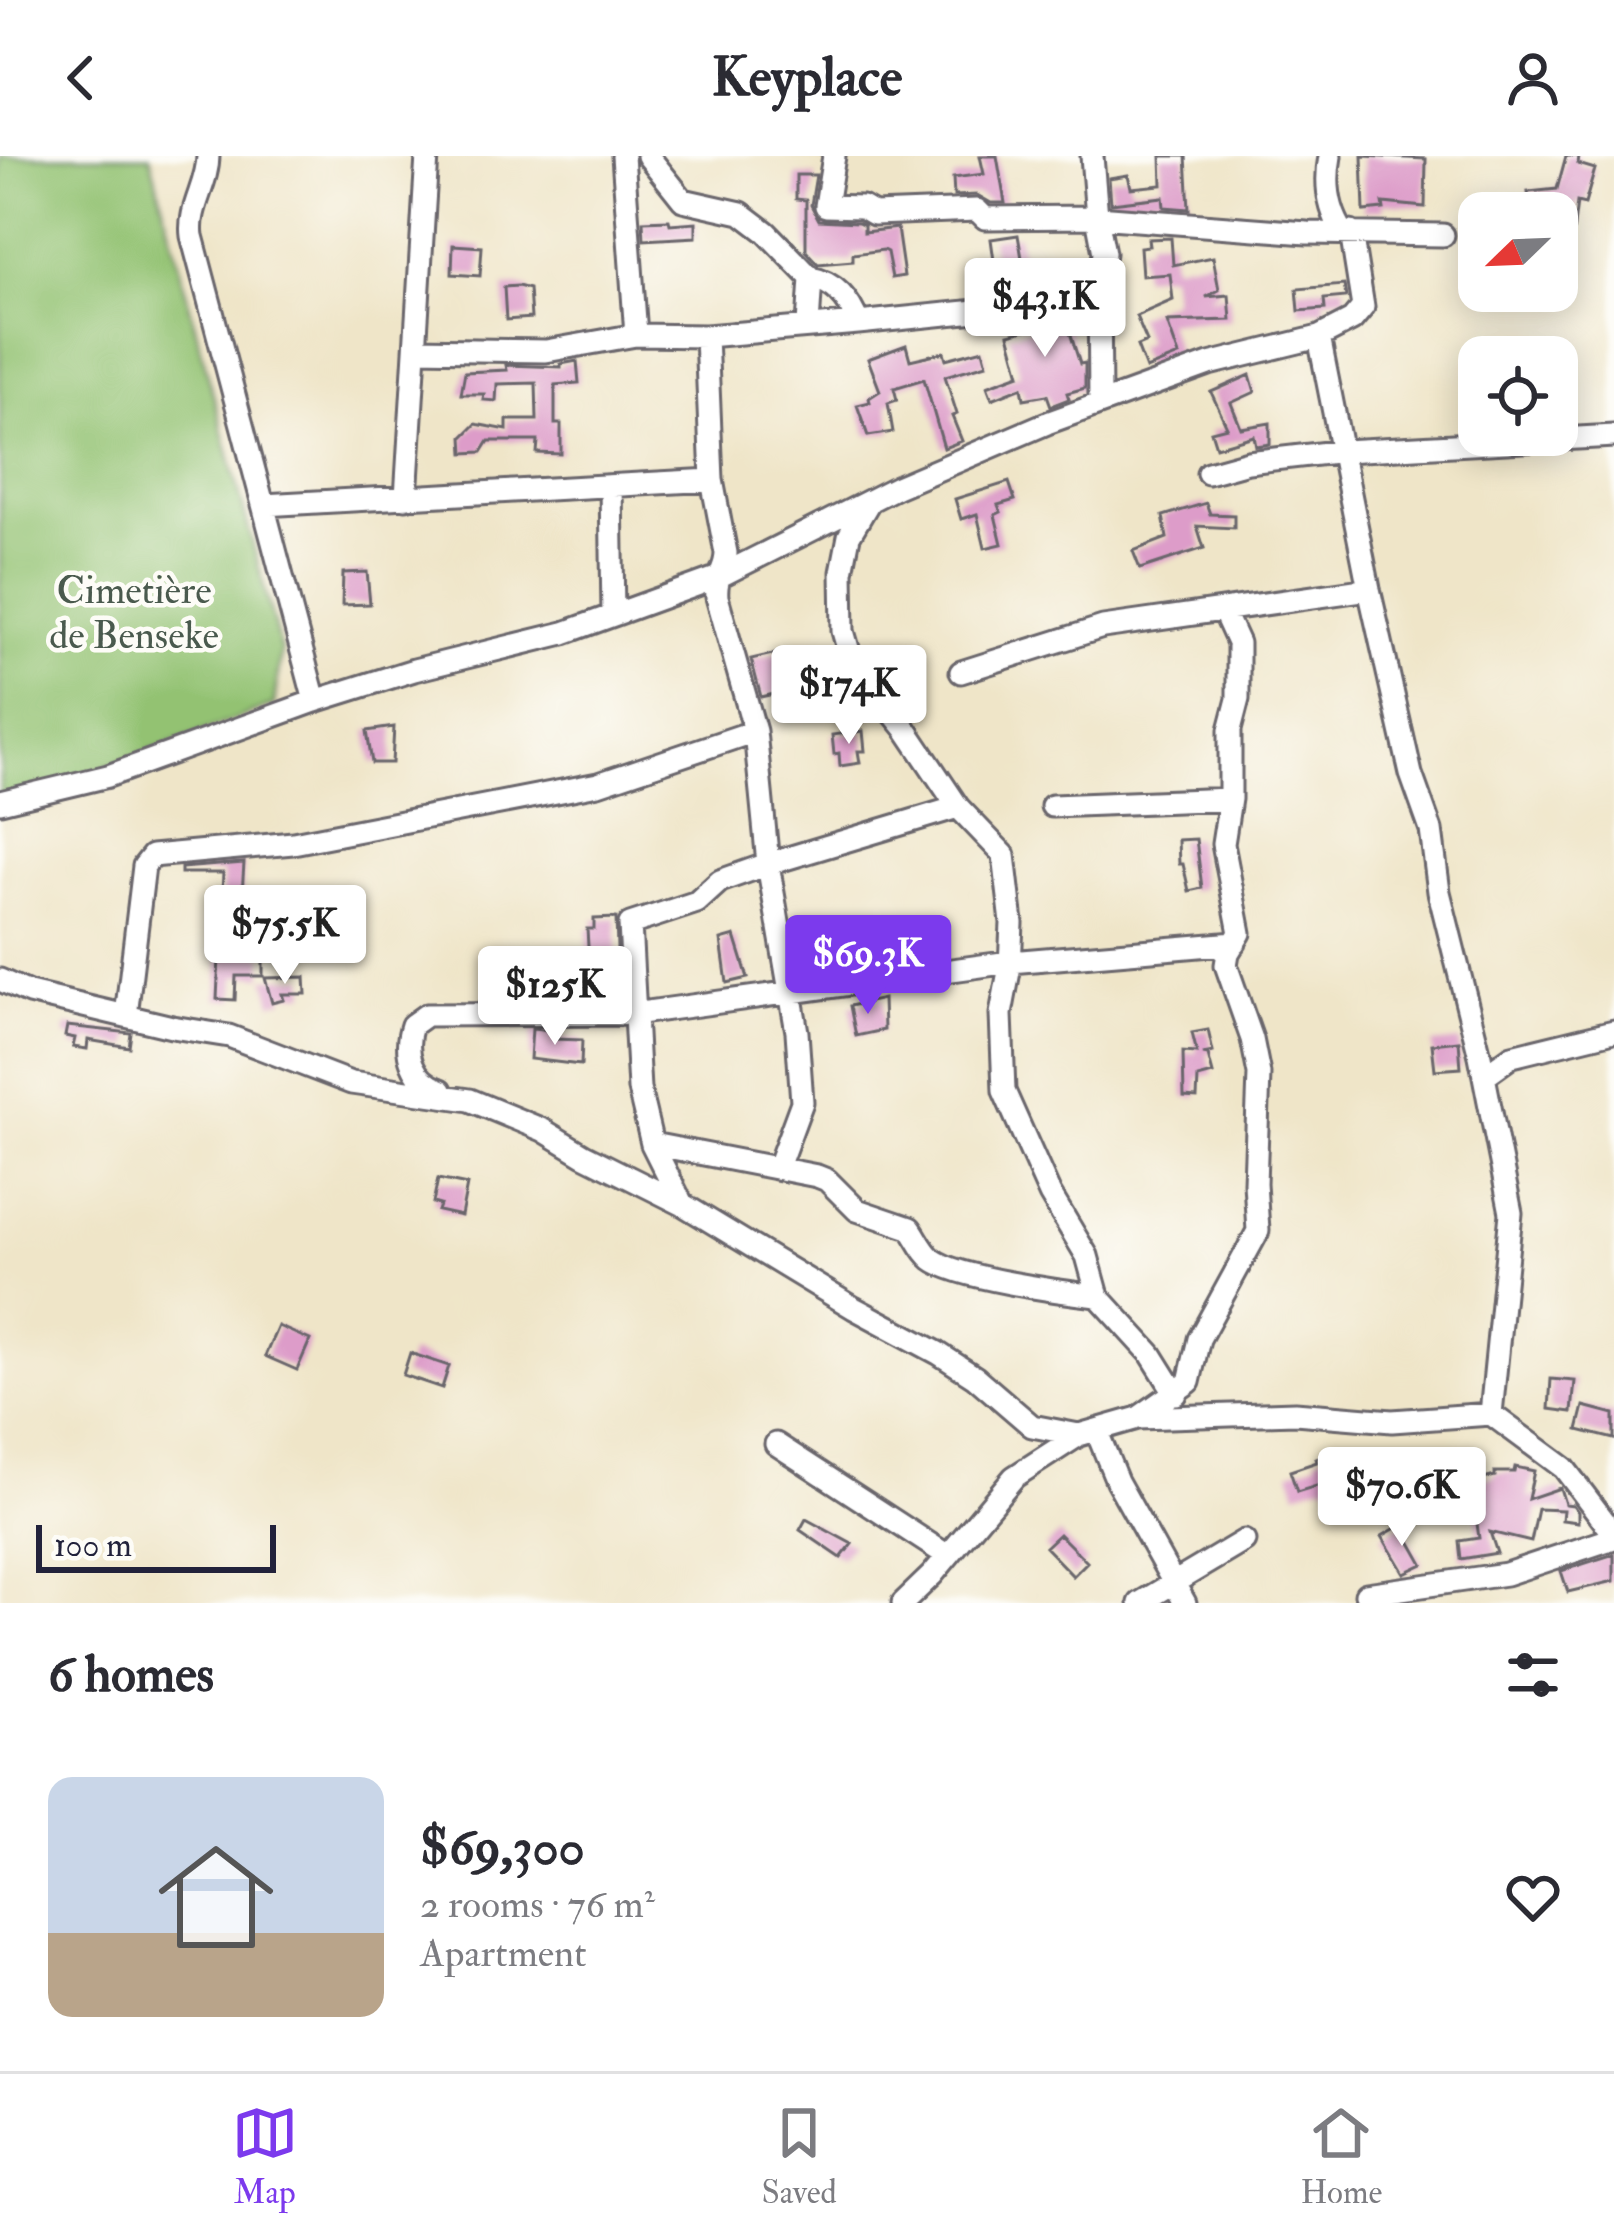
<!DOCTYPE html>
<meta charset="utf-8">
<style>
body{margin:0;font-family:"IM FELL Double Pica",serif;background:#f7f7f7;color:#2b2b33;height:100vh;display:flex;flex-direction:column;font-size:45px;white-space:nowrap}
*{box-sizing:border-box;margin:0}
p{font-size:39px;color:#7c7c81}
.icon{flex:none;width:66px;height:66px;fill:none;stroke:currentColor;stroke-width:2;stroke-linecap:round;stroke-linejoin:round}
.map{position:relative;height:1447px;overflow:hidden}
.drawer{display:flex;flex-direction:column;background:#fff;flex:1}
.drawer>*{flex:none}
.needle{width:78px;rotate:247deg}
.buttons{position:absolute;left:1458px;top:36px;display:grid;gap:24px}
.buttons a{display:grid;place-items:center;width:120px;height:120px;border-radius:24px;background:#fff;box-shadow:0 6px 30px #0003;font-size:60px}
.scale{position:absolute;left:36px;bottom:30px;width:240px;box-sizing:border-box;padding-left:12px;border:6px solid #22223b;border-top:0;font-size:33px;line-height:42px;white-space:nowrap;color:#22223b;-webkit-text-stroke:9px #fdfcf7;paint-order:stroke}
.price{position:absolute;translate:-50% -102px;padding:0 27px;border-radius:12px;background:#fff;color:#222;font-size:39px;line-height:78px;filter:drop-shadow(0 3px 6px #0008)}
.price::after{content:'';position:absolute;left:50%;top:72px;width:36px;height:27px;margin-left:-18px;background:inherit;clip-path:polygon(0 0,100% 0,50% 100%)}
.price.current{background:#7c3aed;color:#fff}
ul{padding:0;list-style:none}
li{display:flex;align-items:center;gap:36px;height:300px;padding:0 48px}
li+li{border-top:3px solid #e1e1e2}
li span{display:grid;place-items:center;flex:none;width:336px;height:240px;border-radius:24px;color:#555}
li>.icon{margin-inline-start:auto}
span .icon{width:144px;height:144px;fill:#fffc;stroke-width:1}
li b{font-size:51px}
h2{display:flex;justify-content:space-between;align-items:center;height:144px;padding:0 48px;font-size:51px}
header{display:flex;justify-content:space-between;align-items:center;height:156px;padding:0 48px;background:#fff;font-size:54px;font-weight:700}
.menu{display:flex;justify-content:space-around;align-items:center;height:168px;border-top:3px solid #e1e1e2;background:#fff;font-size:33px;color:#7c7c81}
.menu a{display:grid;justify-items:center;gap:6px}
.menu .current{color:#7c3aed}
.map>svg:first-child{display:block}
</style>
<header><svg class="icon" aria-label="back" viewBox="0 0 24 24"><path d="M15 5l-7 7 7 7"/></svg>Keyplace<svg class="icon" aria-label="person" viewBox="0 0 24 24"><circle cx="12" cy="8" r="4"/><path d="M4 21q1-7 8-7t8 7"/></svg></header>
<div class="map">
<svg width="1614" height="1447" viewBox="0 0 1614 1447">
<rect width="100%" height="100%" fill="#fdfcf7"/>
<filter id="ink" filterUnits="userSpaceOnUse"><feTurbulence type="fractalNoise" baseFrequency=".00833" numOctaves="2"/><feDisplacementMap in="SourceGraphic" scale="24" xChannelSelector="R" yChannelSelector="G"/><feConvolveMatrix kernelMatrix="1 2 1 2 8 2 1 2 1" color-interpolation-filters="sRGB"/></filter>
<filter id="wash" filterUnits="userSpaceOnUse"><feTurbulence type="fractalNoise" baseFrequency=".004" numOctaves="4" result="noise"/><feDisplacementMap in="SourceGraphic" scale="48" xChannelSelector="R" yChannelSelector="G"/><feGaussianBlur stdDeviation="2.7" result="paint"/><feColorMatrix in="noise" values="0 0 0 0 0 0 0 0 0 0 0 0 0 0 0 0 0 1.4 0 .05"/><feComposite in="paint" operator="in"/></filter>
<g filter="url(#wash)">
<rect width="100%" height="100%" fill="#efe5c8"/>
<!-- green -->
<path fill="#93c272" stroke="#5a7256" stroke-width="3" d="M0 0H150L281 495 274 549 0 651Z"/>
<g id="blocks">
<!-- building -->
<path fill="#dd9cc9" d="M980 0H997L1005 47H991L977 39 954 40 953 22 984 18Z
M1161 0H1186L1189 53 1164 51 1163 41 1111 47 1109 22 1128 19 1131 32 1162 29Z
M1362 0 1426 3 1425 51 1383 47 1384 53 1364 55Z
M1566 0H1579L1578 8 1595 13 1585 48 1577 46 1571 94 1557 92V57L1552 54 1531 56 1528 36 1557 33Z
M796 19H816L811 49 819 64 858 66 864 69V76L897 72 904 120 892 122 887 96 883 94 853 98V105L818 108 806 95V44L796 43Z
M669 64 670 68 696 66V81L644 84 643 65Z
M1018 79 1023 108 995 112 991 83Z
M1171 82 1173 109 1213 101 1219 134 1206 141 1229 139 1231 164 1167 166 1179 200 1146 213 1137 190 1147 186 1136 160 1173 144 1170 118 1142 120 1140 91 1149 90 1148 83Z
M453 89 482 91 480 120 452 118Z
M1344 129 1346 141 1324 143 1325 153 1299 155 1297 133Z
M518 130 529 133 531 162 506 164 504 131Z
M1077 149 1080 158 1066 164 1080 208 1085 207V232L1067 237 1069 243 1051 250 1047 239 1024 243 1022 231 992 243 987 230 1020 218 1009 178 1040 170 1037 158Z
M906 189 910 204 944 196 946 203 983 193 987 208 945 220 957 258 952 260 962 285 944 292 924 223 894 232 897 244 888 247 893 276 868 280 857 249 870 246 869 242 880 235 868 203Z
M577 205 579 227 555 229V268H561V298L537 297 538 285H489L482 296 464 297 463 281 476 268 507 274V264H537L536 227 497 228 496 245 483 244 484 238H461L465 216 507 214 506 209 561 211V208Z
M1250 219 1255 236 1231 247 1241 272 1270 267V288L1256 290 1254 280 1216 291 1211 275 1227 271 1211 236Z
M1009 326 1015 344 998 349 1001 356 995 359 1002 388 985 392 977 358 961 363 955 343Z
M1206 347 1210 358 1234 359V372L1197 370 1204 392 1140 413 1133 395 1167 382 1163 360Z
M367 416 370 448 342 449 343 417Z
M790 494 800 532 761 541 751 503Z
M394 571 392 607H372L367 575Z
M863 575 865 595H858L860 607 840 610 839 597 834 598 832 579Z
M1196 683 1202 732 1189 735 1183 708H1179L1178 684Z
M244 707 238 799H263V820H236L235 844 217 843 223 717H181V712Z
M616 762 618 823 590 824 587 773H594V763Z
M735 780 748 822 727 827 721 784Z
M305 821 306 838H282L284 844 272 847 265 822Z
M883 843 884 874 856 880 850 850Z
M67 870 131 877 129 891 88 884 87 893 73 891 75 882 65 880Z
M532 873 554 875V883L582 884 581 909 530 903Z
M1208 874 1213 896 1203 898 1208 899 1213 918 1198 922 1197 942 1184 941 1183 896 1197 897 1192 877Z
M1459 885 1461 912 1435 914 1432 888Z
M438 1023 467 1029 461 1060 438 1055 440 1049 433 1047Z
M278 1170 310 1184 297 1214 265 1200Z
M410 1197 449 1210 442 1232 403 1219Z
M1551 1223 1575 1225 1572 1256 1549 1253Z
M1584 1250 1614 1258V1283L1578 1274Z
M1339 1292 1345 1305 1374 1295 1376 1302 1391 1299 1394 1310 1364 1321 1362 1316 1327 1330 1326 1327 1297 1336 1290 1315 1317 1306 1316 1302Z
M1515 1311 1534 1315 1528 1343 1560 1332 1565 1348 1573 1349 1578 1356V1366L1562 1364 1563 1354 1538 1353 1531 1386 1490 1376 1497 1397 1461 1403 1459 1385 1479 1382 1474 1346H1477L1472 1326 1495 1320V1316H1514Z
M806 1363 852 1388 841 1402 800 1374Z
M1401 1369 1423 1408 1404 1417 1382 1380Z
M1059 1378 1087 1406 1073 1420 1045 1391Z
M1614 1398V1425L1568 1436 1561 1415Z"/>
</g>
</g>
<g filter="url(#ink)">
<use href="#blocks" fill-opacity="0" stroke="#6a666c" stroke-width="3"/>
<g fill="none" stroke-linecap="round" stroke-linejoin="round">
<defs>
<path id="minor" d="M208 0C208 28 188 52 192 80L315 545
M623 0 636 179
M648 0 683 44 741 57 766 76 811 122C835 126 850 145 858 167
M834 0 826 50 862 51 874 58 977 54 985 62 1097 61 1307 77 1443 79
M1092 0 1097 61 1104 97 1099 129 1100 245
M1330 0C1325 27 1328 53 1343 76
M808 169 811 122
M706 180 712 324 726 397C726 415 715 419 717 441L755 575 768 708 797 876 802 946 778 1011
M1319 181 1369 433 1411 618 1431 674 1439 736 1480 900 1511 1057 1491 1258
M416 193 546 195 636 179 706 180 858 167 986 154 1099 129
M1208 317 1248 306 1344 295 1614 280
M611 330 613 459
M406 342 427 0
M869 346 849 380 842 416 843 475 849 496 857 513 905 572 958 651 1004 699 1012 767 1010 810 1001 858 1004 935 1050 1038 1087 1100 1098 1140 1151 1198 1176 1238
M263 349 712 324
M961 516 1103 471 1369 433
M0 646 108 620 315 545 414 514 564 477 716 422 897 331 1047 267 1209 208 1319 181 1352 164 1363 151 1351 76
M1052 650 1230 643
M0 824 29 837 172 871 229 880 351 927 470 944 543 974 584 999 682 1048 854 1152 938 1197 975 1221 1032 1270 1079 1279
M126 860 144 710 152 700 293 687 598 628 755 575
M1484 920 1512 900 1614 875
M441 934C412 925 403 896 412 869L426 859 633 858 1010 806 1235 787
M652 988 817 1020 827 1024 857 1054 910 1072C917 1081 922 1095 932 1103 956 1122 1063 1136 1098 1140
M682 1048 652 988 639 933 630 768 697 746 720 725 768 708 958 651
M1138 1262 1189 1226 1199 1183 1258 1075 1255 1027 1259 918 1252 883 1226 809 1228 797 1240 777 1223 688 1230 643V574L1238 543V487L1223 454
M1097 1276 1117 1325 1185 1447
M776 1288 948 1400
M1366 1438 1506 1418 1614 1382
M903 1447 932 1419 1014 1321 1079 1279 1138 1262 1295 1257 1392 1265 1491 1258 1564 1312 1614 1378
M1140 1447 1244 1385"/>
</defs>
<!-- minor casing -->
<use href="#minor" stroke="#6a666c" stroke-width="27"/>
<!-- minor -->
<use href="#minor" stroke="#fff" stroke-width="21"/>
</g>
</g>
<g text-anchor="middle" dominant-baseline="central" stroke-width="9" stroke-linejoin="round" paint-order="stroke">
<!-- park labels -->
<g font-size="39" fill="#4a5a4e" stroke="#fdfcf7">
<text x="134" y="434">Cimetière<tspan x="134" dy="45">de Benseke</tspan></text>
</g>
</g>
</svg>
<div class="buttons">
<a><svg class="needle" viewBox="-14 -14 28 28"><path d="M0-13l5 13h-10z" fill="#e53935"/><path d="M0 13l5-13h-10z" fill="#7c7c81"/></svg></a>
<a><svg class="icon" aria-label="locate" viewBox="0 0 24 24"><circle cx="12" cy="12" r="6"/><path d="M12 2v4M12 18v4M2 12h4M18 12h4"/></svg></a>
</div>
<div class="scale">100 m</div>
<b class="price" style="left:1045px;top:204px">$43.1K</b>
<b class="price" style="left:849px;top:591px">$174K</b>
<b class="price" style="left:285px;top:831px">$75.5K</b>
<b class="price current" style="left:868px;top:861px">$69.3K</b>
<b class="price" style="left:555px;top:892px">$125K</b>
<b class="price" style="left:1402px;top:1393px">$70.6K</b>
</div>
<section class="drawer">
<h2>6 homes<svg class="icon" aria-label="filters" viewBox="0 0 24 24"><path d="M4 7h16M4 17h16"/><circle cx="9" cy="7" r="2"/><circle cx="15" cy="17" r="2"/></svg></h2>
<ul>
<li><span style="background:linear-gradient(#c9d6e8 65%,#b9a48a 0)"><svg class="icon" aria-label="home" viewBox="0 0 24 24"><path d="M3 11l9-7 9 7M6 9v11h12V9"/></svg></span><div><b>$69,300</b><p>2 rooms · 76 m²</p><p>Apartment</p></div><svg class="icon" aria-label="heart" viewBox="0 0 24 24"><path d="M12 20l-8-8c-3-5 5-10 8-4 3-6 11-1 8 4z"/></svg></li>
</ul>
</section>
<nav class="menu">
<a class="current"><svg class="icon" aria-label="map" viewBox="0 0 24 24"><path d="M3 6l6-2 6 2 6-2v14l-6 2-6-2-6 2zM9 4v14M15 6v14"/></svg>Map</a>
<a><svg class="icon" aria-label="saved" viewBox="0 0 24 24"><path d="M7 4h10v16l-5-4-5 4z"/></svg>Saved</a>
<a><svg class="icon" aria-label="home" viewBox="0 0 24 24"><path d="M3 11l9-7 9 7M6 9v11h12V9"/></svg>Home</a>
</nav>
